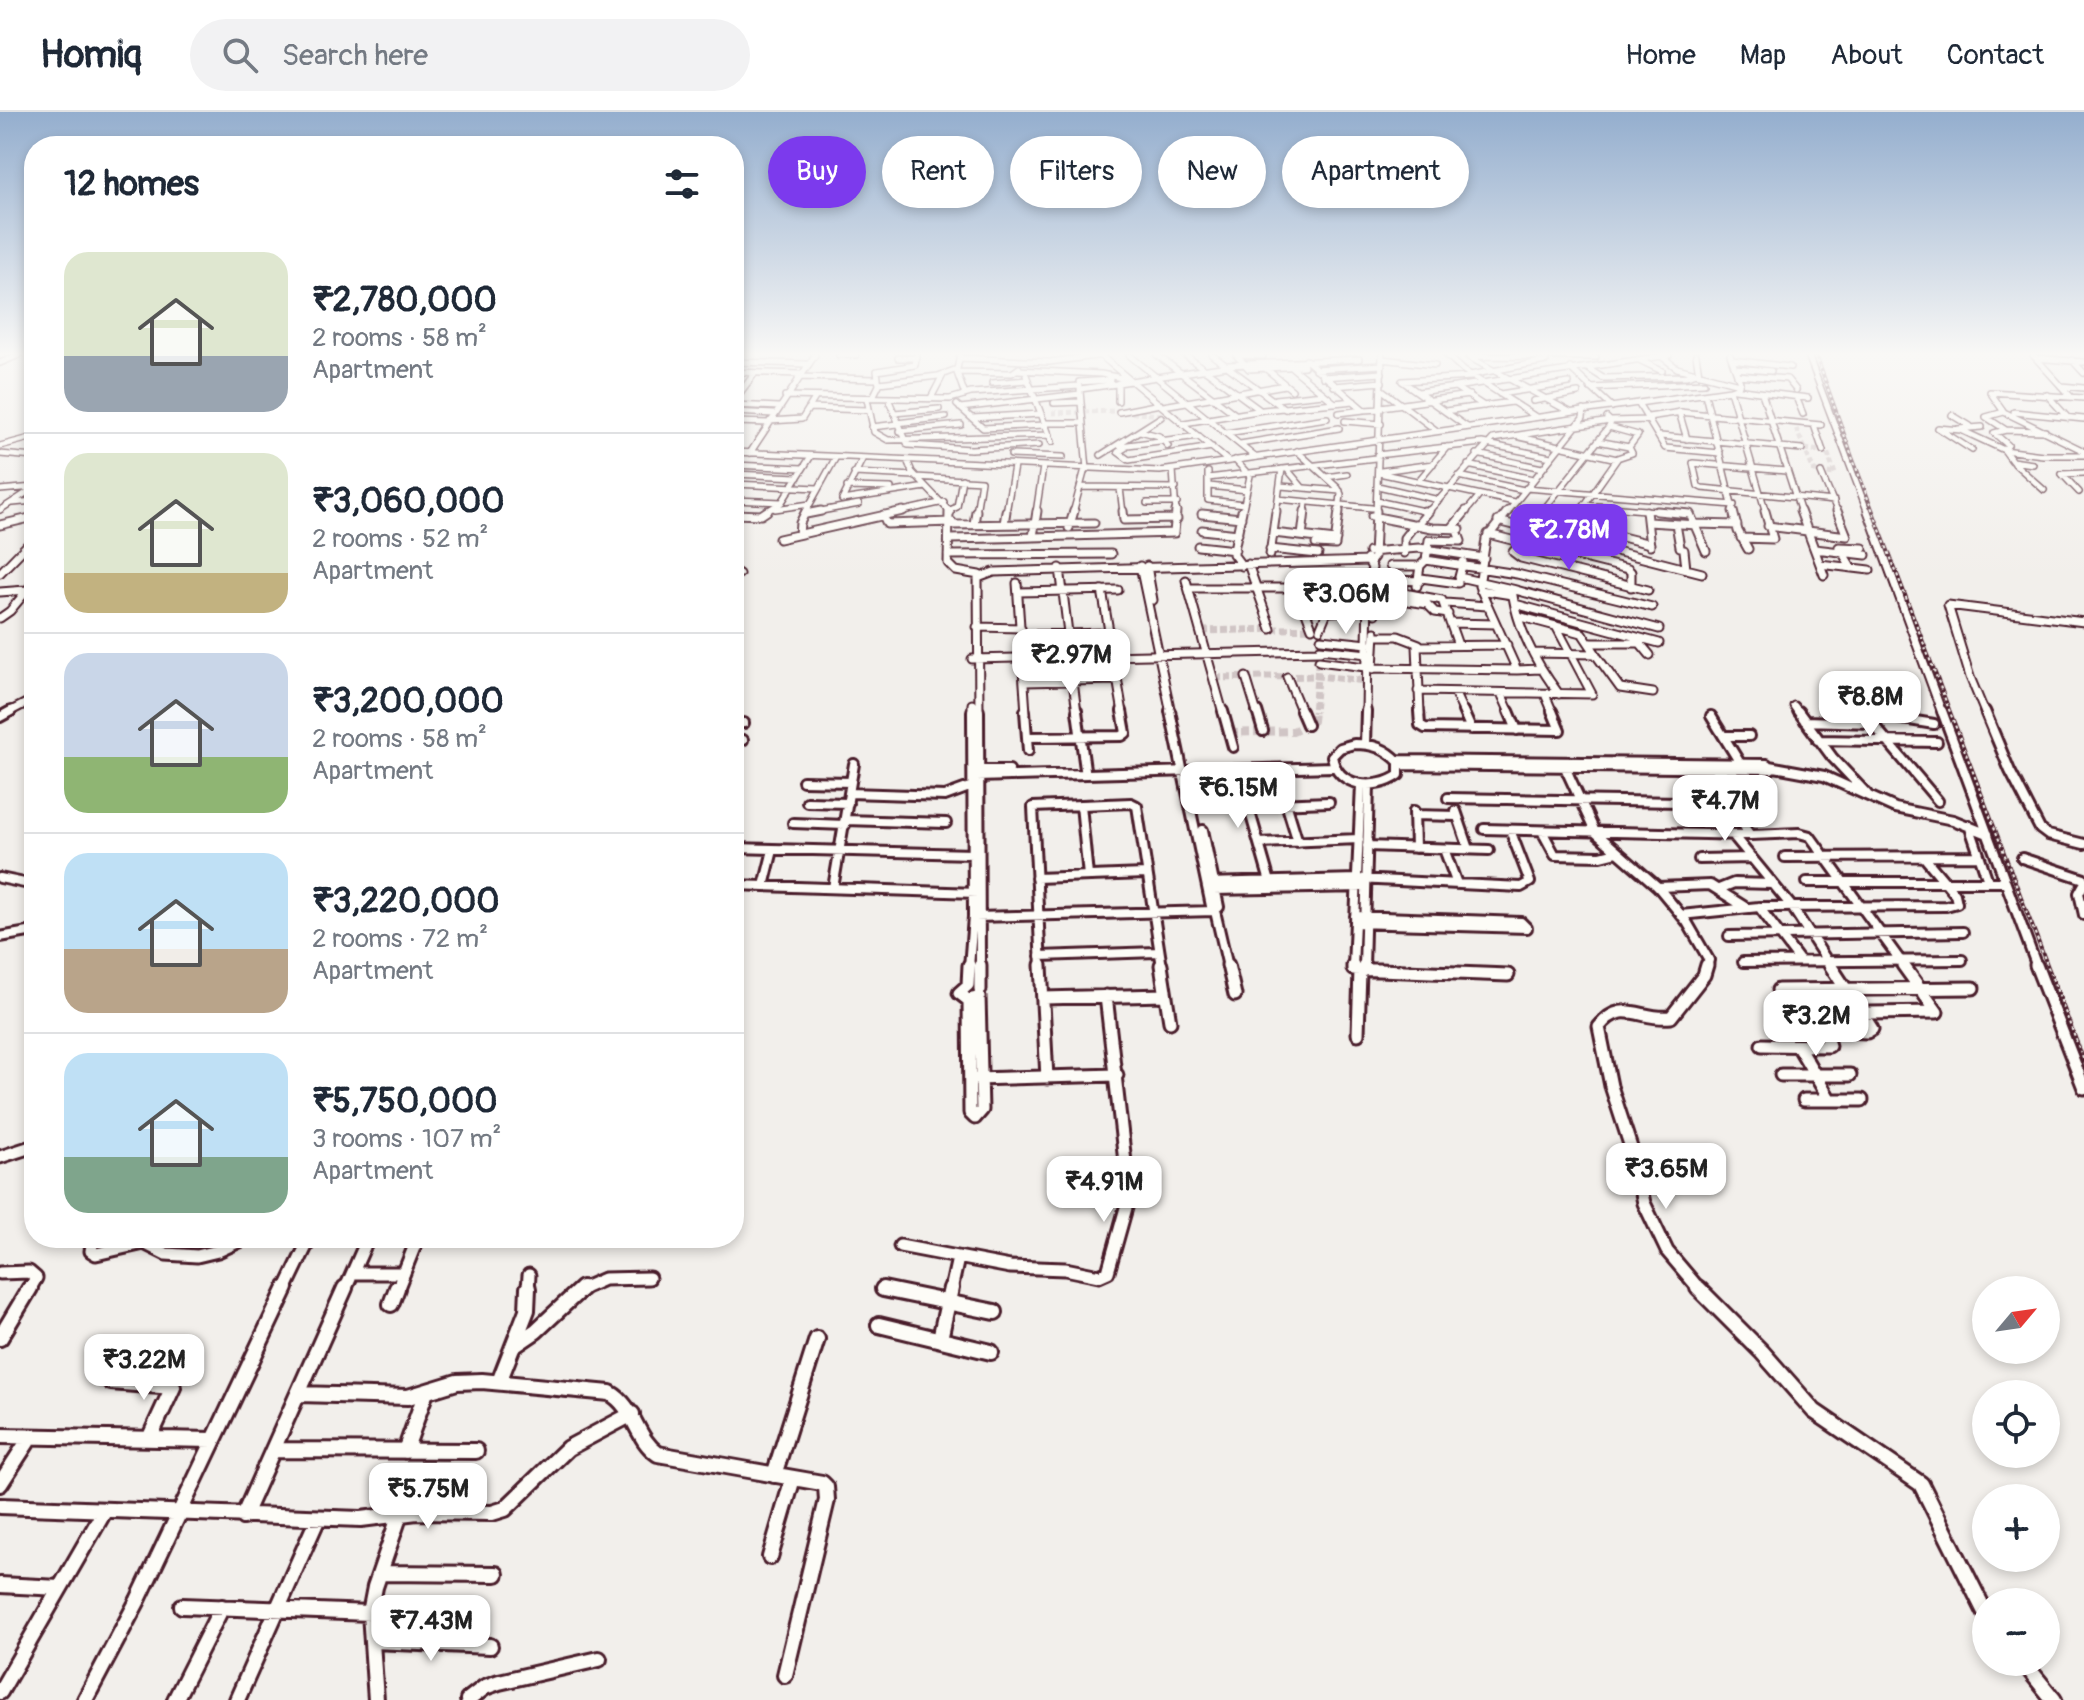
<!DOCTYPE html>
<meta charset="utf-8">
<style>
body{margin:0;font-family:Pangolin,sans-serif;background:#f2f2f3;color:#1f2937;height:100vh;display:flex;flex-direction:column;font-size:30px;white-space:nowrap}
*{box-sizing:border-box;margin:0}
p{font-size:26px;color:#747a83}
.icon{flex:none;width:44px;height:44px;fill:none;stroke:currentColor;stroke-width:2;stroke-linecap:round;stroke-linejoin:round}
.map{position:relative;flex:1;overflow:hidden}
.side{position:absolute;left:24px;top:24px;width:720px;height:1112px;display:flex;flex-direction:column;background:#fff;border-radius:32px;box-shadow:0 4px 12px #0003}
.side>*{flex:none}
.hud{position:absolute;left:768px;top:24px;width:760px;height:72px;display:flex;gap:16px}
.needle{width:52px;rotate:61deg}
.buttons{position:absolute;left:1972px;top:1164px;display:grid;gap:16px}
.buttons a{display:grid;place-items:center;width:88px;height:88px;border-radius:50%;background:#fff;box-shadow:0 4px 12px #0003;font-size:40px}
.price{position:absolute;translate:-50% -68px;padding:0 18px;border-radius:16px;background:#fff;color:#222;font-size:26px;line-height:52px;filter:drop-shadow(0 2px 4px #0008)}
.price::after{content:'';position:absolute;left:50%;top:48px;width:24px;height:18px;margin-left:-12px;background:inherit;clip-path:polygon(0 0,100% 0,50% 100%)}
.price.selected{background:#7c3aed;color:#fff}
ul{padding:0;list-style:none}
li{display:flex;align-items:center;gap:24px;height:200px;padding:0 40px}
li+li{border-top:2px solid #e0e1e3}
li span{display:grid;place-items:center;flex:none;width:224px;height:160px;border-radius:24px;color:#555}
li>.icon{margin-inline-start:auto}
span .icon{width:96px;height:96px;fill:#fffc;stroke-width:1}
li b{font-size:34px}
h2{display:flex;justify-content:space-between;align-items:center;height:96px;padding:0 40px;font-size:34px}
.pill{padding:0 28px;border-radius:36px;background:#fff;box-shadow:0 4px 12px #0003;font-size:28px;line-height:72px}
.pill.selected{background:#7c3aed;color:#fff}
header{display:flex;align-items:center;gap:48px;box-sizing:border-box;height:112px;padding:0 40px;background:#fff;border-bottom:2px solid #e0e1e3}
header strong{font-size:38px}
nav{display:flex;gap:44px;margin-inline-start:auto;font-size:28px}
.search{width:560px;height:72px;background:#f2f2f3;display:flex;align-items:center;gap:20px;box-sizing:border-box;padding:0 28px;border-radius:44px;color:#747a83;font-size:30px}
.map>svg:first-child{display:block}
</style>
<header>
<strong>Homiq</strong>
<div class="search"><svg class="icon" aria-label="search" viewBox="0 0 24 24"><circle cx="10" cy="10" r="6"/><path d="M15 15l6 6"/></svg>Search here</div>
<nav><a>Home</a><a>Map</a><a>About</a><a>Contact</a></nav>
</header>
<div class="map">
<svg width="2084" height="1588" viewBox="0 0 2084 1588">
<rect width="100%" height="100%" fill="#f2efeb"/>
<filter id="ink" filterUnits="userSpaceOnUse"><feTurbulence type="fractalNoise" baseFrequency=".0125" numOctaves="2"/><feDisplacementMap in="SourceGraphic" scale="16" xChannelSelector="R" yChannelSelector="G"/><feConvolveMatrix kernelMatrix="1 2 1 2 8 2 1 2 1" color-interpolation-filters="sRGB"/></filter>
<g filter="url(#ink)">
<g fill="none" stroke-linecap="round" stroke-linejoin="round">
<!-- minor-tunnel-far2 -->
<path stroke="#d0c5c5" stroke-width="5" stroke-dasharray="5 3" stroke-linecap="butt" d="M1052 301 1113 299 1175 304
M1796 317 1805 337
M1805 337 1827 340 1835 362 1814 359Z"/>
<!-- minor-tunnel-far1 -->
<path stroke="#d0c5c5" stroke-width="7" stroke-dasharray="7 3" stroke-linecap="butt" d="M1202 519 1315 516 1321 519 1314 601
M1215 566 1317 564 1367 569"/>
<!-- minor-tunnel -->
<path stroke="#d0c5c5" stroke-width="8" stroke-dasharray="8 4" stroke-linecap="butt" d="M1230 621 1293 619 1313 609 1314 599"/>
<defs>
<path id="minor-far4" d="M839 243H856
M1100 243 1228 349
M1129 243 1255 345
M1157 243 1235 302
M1185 243 1260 298
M1212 243 1285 297
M1447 243 1463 258 1536 305
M1696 243 1699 262
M1808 243 1868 401
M2033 243 2071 285
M1263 244 1236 243 1249 257 1304 254
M1468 244 1596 245
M1661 244 1677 256 1739 272
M1469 245 1570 300
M898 246H917
M959 246 1049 250 1103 243
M2036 246 2084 250
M1382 247 1435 253
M1306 248 1364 298 1381 297
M1639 248 1662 259
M1732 248 1790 255
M2072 248 2084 261
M734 250 806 252
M0 251 19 243
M1227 253 1359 247
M1289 253 1335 291
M1265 256 1292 278
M1570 256 1612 295
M1587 256 1603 266 1686 264 1697 261
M1735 256 1771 259
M1315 257 1382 253
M956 258 965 283
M1018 258 1101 262 1127 267
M734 260 800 262
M957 260 1012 261 1019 256
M1026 263 1052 330
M1470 263 1546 249
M1737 263 1787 267 1796 278
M798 265 876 267
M1323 265 1382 261
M1079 270 1110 268
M879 271 938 264 957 257 960 243
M992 271 1027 268
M1334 274 1382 270
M2061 274 2084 276
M1455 275 1669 243
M1590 276 1704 271
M1080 277 1116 272
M1381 277 1437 319
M1735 277 1808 286
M1730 278 1766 401
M1080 279 1087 357
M1418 280 1455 275 1484 294
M1762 281 1801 401
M1500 282 1569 271
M1705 282 1734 401
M2047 283 2068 306
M785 284 950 287 971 281 1079 274
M873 285 879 273 877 259 915 253 917 243
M1796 285 1803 302
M931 286 943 263
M2084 286 1990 280 2004 300 2084 339
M867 287 874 320 888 328 1050 323
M1275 287 1323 282
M734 289 755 261
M1118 289V271L1227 254
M1533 289 1578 281
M890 291 908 333 971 337 1039 333
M1054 291 1081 290
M1638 291 1665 336 1720 341
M734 293 779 295
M957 293 983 316 1045 313
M1163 294 1285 273
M1381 295 1469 283
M809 296 867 298
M960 296 1080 282
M1445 299 1512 290
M734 300 774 302
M1119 300 1160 292
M2004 300 1986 305 2006 318 2045 319
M2014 300 2084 307
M894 301 939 297
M1339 301 1364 298
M1952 303 1970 314
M1648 305 1682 300
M972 306 1040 302
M770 309 802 307 815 286
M1345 309 1381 312
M734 310 769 311
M897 311 946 305
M1044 311H1083
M1184 311 1263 298 1354 289
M1814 313 1823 339
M872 315 898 312
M1467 315 1402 269 1472 265
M1958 317 1982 315
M900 319 961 313
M1140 319 1159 324 1168 334
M1226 321 1327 306
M1660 324 1802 337
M1520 325 1617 347 1579 401
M1687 327 1679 300 1821 313
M1598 329 1629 335 1638 323 1609 315
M1240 332 1339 316
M0 334 34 325
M1120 334 1199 324
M1125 336 1118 340 1129 348 1212 335
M1972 338 1938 316 1961 318 2004 338 2008 333 1994 321 2006 318
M1297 339 1338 376 1341 382 1339 401
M734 340 1160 359 1730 278 1738 275 1740 270 1730 243
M750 341 815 243
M0 342 34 345
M1477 342 1542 356
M1011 343 1063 345
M1101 343 1161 305
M1377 343 1482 331 1551 345
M863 346 842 388 926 375
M1617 346 1632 341 1629 335
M907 348 912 360 951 401
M1235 348 1250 364 1242 401
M2015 352 2044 378
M2033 352 2012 349 2004 338 2043 343H2084
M734 353 803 356
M1468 353 1533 367
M1287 357 1303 376
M1173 358 1176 401
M1381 359 1433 352
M1786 359 1693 351 1698 374 1702 376 1834 389
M1208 360V388L1244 392
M854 361 915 364
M1379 361 1514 390
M1821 361 1838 401
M734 362 798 365
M1459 364 1524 378
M916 365 981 369 976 401
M1326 365 1347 362
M1208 366 1375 346
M1418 369 1447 335
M734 372 818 376
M1209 374 1247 378
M1281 374 1340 379
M1378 374 1439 388
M847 375 891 376
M1080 375 1176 376
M1120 376 1123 401
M1526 376 1734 393
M0 378 34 375
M2079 380 2062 362 2084 361
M1278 387 1372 396
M734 388 782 390 811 344
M1377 389 1428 400
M13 391 34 389
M1147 391H1177
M1585 393 1681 401
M775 397 810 392
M0 398 34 376
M950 398 957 395 962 367
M1646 398V401
M1543 399 1552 401
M1580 400 1585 401
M764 401 782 390
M805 401 836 345
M810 401 859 392
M894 401 944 390
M1006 401 1014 354
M1036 401 1043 355
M1073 401 1085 357
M1276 401 1282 357
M1305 401 1306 390
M1376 401 1382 243
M1427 401 1493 327 1610 309 1650 308
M1465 401 1480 383
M1507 401 1583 306 1584 298
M1541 401 1609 315 1611 310 1607 306"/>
<path id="minor-far3" d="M949 399 948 451 956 459 979 463
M1037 399 1033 425 1174 421 1176 399
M1123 399 1124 408 1177 407
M1424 399 1428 400
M1544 399 1575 407
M1646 399 1650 434
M1657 399 1690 402 1706 439
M1733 399 1738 419 1748 437
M1800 399 1824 463
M1868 399 1942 601
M1580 400 1616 408
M734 402 761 403 767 399
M806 402 821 399
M1202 402 1241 406
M883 403 887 412 952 410
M1372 404 1432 416 1460 417
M1498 409 1702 461
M1648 410 1697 413
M974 412 976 399
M1004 412 1006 399
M1571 412 1650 432
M1676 412 1680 435
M1696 412 1737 413
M0 413 34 405
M952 413 1094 411
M1417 413 1429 399
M1768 414 1847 424 1837 399
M1069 416 1074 399
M1452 416 1466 399
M1456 416 1461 429 1429 428 1426 448 1517 462 1652 495
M1529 417 1543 399
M1202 418 1238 422
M1273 421 1336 428
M799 422 800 411 806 399
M1488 422 1628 457 1631 460V475
M1302 424 1305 399
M1741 426 1773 427 1765 399
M779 427 903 399
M951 427 1033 425
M1521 431 1513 440 1521 446 1648 478
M1316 432 1335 433 1339 399
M1198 434 1235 438
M1270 437 1318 442
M1815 437 1866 443
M1684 438 1686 457
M1553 439 1581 399
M1369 440 1419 436 1484 446
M1404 441V426L1415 412
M948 443 1111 442
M1270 443 1276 399
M1463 450 1459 465 1512 477
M1248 452 1271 517
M1820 452 1870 458
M1140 454 1171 601
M1147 454 1153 488
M1242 454 1233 442 1242 399
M1390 454H1420
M1060 456 1068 521
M1852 456 1839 435 1863 436
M734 459 739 462
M0 461 34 426
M1421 466 1458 471
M1371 467 1420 469
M1186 468 1223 601
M1403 468 1404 481 1442 488 1458 533
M1371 470 1376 476 1375 502
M1017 471 1026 601
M1296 474 1312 516
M1417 474 1420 454 1426 448
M1189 476H1368
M1102 478 1123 601
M1480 478 1512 483
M0 480 26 478
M1018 480 1118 478
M1402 488 1427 492 1435 500 1448 502
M1445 491 1487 494
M1515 492 1659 531
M1518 504 1582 521 1596 542 1533 541
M0 506 10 499 34 470
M1450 511 1496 512
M977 515 1021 516
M1320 517 1327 500 1369 498
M1022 523 1108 521
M1375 524H1398L1419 532
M1321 527 1368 532
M1590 531H1640L1650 543
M1320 537 1368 542
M1596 543 1620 576 1653 581
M972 547 1320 539
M1319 549 1373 556 1517 558 1479 474 1486 427 1508 399
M1373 557 1375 520
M1517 558 1540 557
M1246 565 1257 601
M1287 565 1302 601
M1879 565 1903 601
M1073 569 1077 601
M1024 570 1116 568
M1418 579 1592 582 1556 514
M1454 580 1464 601
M1501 581 1510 601
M1545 582 1553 601
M1559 582C1536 551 1516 516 1512 477L1659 517
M1865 582 1872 601
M972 592V601
M1794 594 1799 601
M7 601 34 587
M979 601 978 466 994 460 1371 449 1374 445 1376 399
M1366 601 1368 474 1372 456 1367 447
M1420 601 1417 534 1507 533
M1985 601 1970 565 1948 493 2084 510"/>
<path id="minor-far2" d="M979 599 980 855
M1025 599 1028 639
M1077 599 1085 657
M1170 599 1211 794 1215 799 1228 855
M1223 599 1233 635
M1257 599 1263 619
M1301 599 1307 613
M1419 599 1420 613 1425 616 1560 618 1552 599
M1463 599 1471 617
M1509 599 1517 618
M1798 599 1832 645 1867 682
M1902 599 1906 607
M1942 599 2037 855
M1985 599 2010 659 2040 717 2048 723 2084 732
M1873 602 1934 612
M1711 604 1743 656
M0 605 11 599
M1805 609 1872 611 1875 608 1872 599
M1872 611 1938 689
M734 612 744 611
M1724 624H1749
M1028 625 1122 624 1126 621 1122 599
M1818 628 1937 630
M734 629 743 628
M1354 632C1372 632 1386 636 1399 650V663C1376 679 1337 676 1332 644L1340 636Z
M1365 632 1366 599
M1398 648 1767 652 1771 657 1400 653
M1563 651 1595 720 1658 775 1687 810 1709 848 1707 855
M1769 654 1824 664 1895 696 1953 708 1988 722
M976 658H1009
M1238 658 1270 770
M977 665 1333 655
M803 669 851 670
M849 681 945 684 975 673
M1448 686 1741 691
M807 690 848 691
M1286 691 1298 730
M1081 693 1088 764
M1248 693 1329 690
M1414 699 1415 736
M1456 699 1469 737
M1414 703 1457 704
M845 708 946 711
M793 711 845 713
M1969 713 1988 769
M1484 717 1750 723 1728 691
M1203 718 1219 795 1215 799
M1542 719 1555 743 1601 744 1617 740
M1732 722 1792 795 1831 855
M1750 723 1799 721 1810 724 1905 855
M1259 731 1359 727
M1367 734 1489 738
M734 736 973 742
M1444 737 1457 772
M1785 745 1979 744
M2022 746 2084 767
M1699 747 1752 746
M0 766 34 773
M1036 766 1145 762
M1807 770H2003
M1207 771 1357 767 1521 775 1530 770 1510 718
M2084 772 2079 781 2084 803
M734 773 977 781
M764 774 773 738
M1658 775 1710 773 1745 795
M833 776 854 652
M1719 777 1734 771 1773 772
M1213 778 1362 775
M1759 795 1799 848
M1681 803 1759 795 1946 794 1957 791 1955 782 1924 745
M1355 804 1521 810 1527 816 1355 811
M975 805 1215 799
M1729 824 1963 820
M0 825 34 819
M1040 844 1157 840
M1743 850 1962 848
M969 855 973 805 972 599
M1041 855 1033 695 1131 691 1137 694 1162 855
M1353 855 1361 673
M1364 855 1369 674"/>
<path id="minor-far1" d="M969 853 968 873 959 881 968 888 978 886
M980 853V878
M1041 853 1047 966
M1161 853 1170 910
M1228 853 1235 883
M1353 853V857L1508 863
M2036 853 2084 976
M1364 858V853
M1778 878 1973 876
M1043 886 1165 883
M969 888 970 1001 975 1006 982 998 979 884
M1802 902 1937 900 1903 853
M1358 922 1360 858
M1762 933 1829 934 1824 918 1867 920 1872 917 1830 853
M1798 934 1830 988
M1781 963H1850
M976 967 1117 963
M1804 988H1862
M0 1045 34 1034
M93 1126 91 1139 96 1142 144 1131 166 1142 197 1144 218 1139 246 1126
M900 1134 1010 1155 1065 1157 1099 1164 1108 1160 1129 1085 1106 884
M0 1161 29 1160 36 1166 29 1178
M353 1161H404
M883 1177 889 1178
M285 1178 310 1126
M345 1178 368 1126
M397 1178 417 1128
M528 1178 529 1163
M579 1178 604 1167 649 1166
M951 1178 958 1146
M1700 1178 1667 1139 1644 1091 1635 1048 1611 974 1599 915C1622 885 1641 909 1671 905L1704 863 1707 853"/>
<path id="minor" d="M1698 1176 1762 1240 1814 1299 1921 1372 1986 1502
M883 1177 995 1200
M391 1192 397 1176
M879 1213 991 1240
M0 1226 30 1176
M940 1227 951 1176
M514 1234 536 1219 582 1176
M111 1270 173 1275 149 1327
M499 1270 527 1198 528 1176
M299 1282 408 1285 457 1270 482 1269 610 1281C635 1295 635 1326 658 1342L822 1371 826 1375 827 1388 785 1563
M0 1324 213 1328
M273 1338 476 1339
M405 1339 426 1280
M774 1363 817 1227
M0 1372 30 1326
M0 1394 361 1407 417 1400 492 1401 505 1397 568 1336 632 1302
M243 1405 345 1176
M770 1445 793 1366
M380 1461 496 1462
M0 1473 60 1476
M182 1494 370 1501
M374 1529 490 1534
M2023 1550 2054 1588
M0 1580 105 1398
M85 1588 138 1488 286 1176
M175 1588 222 1495
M237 1588 318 1406
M376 1588 370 1501 375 1475 400 1402
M468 1588 485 1575 499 1570 599 1547"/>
</defs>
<!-- minor-far4 casing -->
<use href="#minor-far4" stroke="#4a1f2b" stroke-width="8"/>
<!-- minor-far3 casing -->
<use href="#minor-far3" stroke="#4a1f2b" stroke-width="11"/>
<!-- minor-far2 casing -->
<use href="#minor-far2" stroke="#4a1f2b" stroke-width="14"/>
<!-- minor-far1 casing -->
<use href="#minor-far1" stroke="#4a1f2b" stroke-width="17"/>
<!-- minor casing -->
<use href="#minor" stroke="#4a1f2b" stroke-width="20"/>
<!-- minor-far4 -->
<use href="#minor-far4" stroke="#fdfcf7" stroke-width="5"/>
<!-- minor-far3 -->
<use href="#minor-far3" stroke="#fdfcf7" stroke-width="7"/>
<!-- minor-far2 -->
<use href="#minor-far2" stroke="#fdfcf7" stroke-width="8"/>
<!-- minor-far1 -->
<use href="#minor-far1" stroke="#fdfcf7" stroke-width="11"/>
<!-- minor -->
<use href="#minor" stroke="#fdfcf7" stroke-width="14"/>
<defs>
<path id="rail" d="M1816 243 1852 345 2084 949"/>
</defs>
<!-- rail casing -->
<use href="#rail" stroke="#4a1f2b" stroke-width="4"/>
<!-- rail -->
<use href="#rail" stroke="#fdfcf7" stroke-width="2" stroke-dasharray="3" stroke-linecap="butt"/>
</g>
</g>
<!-- sky -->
<linearGradient id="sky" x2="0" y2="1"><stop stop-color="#94aece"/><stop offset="0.52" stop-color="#f9f8f6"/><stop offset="1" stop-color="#f9f8f6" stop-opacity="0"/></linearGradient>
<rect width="2084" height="465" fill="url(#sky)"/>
</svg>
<div class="buttons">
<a><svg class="needle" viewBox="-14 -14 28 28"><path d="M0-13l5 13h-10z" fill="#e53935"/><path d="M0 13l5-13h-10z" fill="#747a83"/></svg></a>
<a><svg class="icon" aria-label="locate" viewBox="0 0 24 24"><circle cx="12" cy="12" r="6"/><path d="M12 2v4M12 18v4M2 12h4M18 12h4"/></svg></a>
<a>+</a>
<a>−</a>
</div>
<b class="price selected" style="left:1569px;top:460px">₹2.78M</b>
<b class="price" style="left:1346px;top:524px">₹3.06M</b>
<b class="price" style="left:1071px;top:585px">₹2.97M</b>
<b class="price" style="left:1870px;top:627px">₹8.8M</b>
<b class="price" style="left:1238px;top:718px">₹6.15M</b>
<b class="price" style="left:1725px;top:731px">₹4.7M</b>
<b class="price" style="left:1816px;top:946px">₹3.2M</b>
<b class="price" style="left:1666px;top:1099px">₹3.65M</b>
<b class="price" style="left:1104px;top:1112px">₹4.91M</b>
<b class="price" style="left:144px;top:1290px">₹3.22M</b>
<b class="price" style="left:428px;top:1419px">₹5.75M</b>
<b class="price" style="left:431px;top:1551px">₹7.43M</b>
<div class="hud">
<a class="pill selected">Buy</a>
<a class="pill">Rent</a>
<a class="pill">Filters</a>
<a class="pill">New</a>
<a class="pill">Apartment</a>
</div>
<section class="side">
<h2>12 homes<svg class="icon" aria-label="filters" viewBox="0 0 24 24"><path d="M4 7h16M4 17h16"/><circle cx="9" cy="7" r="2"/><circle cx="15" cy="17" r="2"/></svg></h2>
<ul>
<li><span style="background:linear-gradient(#dfe7d0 65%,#9aa5b1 0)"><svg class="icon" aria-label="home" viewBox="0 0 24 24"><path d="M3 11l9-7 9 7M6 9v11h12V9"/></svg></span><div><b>₹2,780,000</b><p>2 rooms · 58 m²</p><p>Apartment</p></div></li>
<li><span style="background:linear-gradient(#dfe7d0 75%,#c2b280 0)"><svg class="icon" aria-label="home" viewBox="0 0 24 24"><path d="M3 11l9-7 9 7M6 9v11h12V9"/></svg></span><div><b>₹3,060,000</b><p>2 rooms · 52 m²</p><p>Apartment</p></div></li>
<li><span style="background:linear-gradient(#c9d6e8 65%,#8fb573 0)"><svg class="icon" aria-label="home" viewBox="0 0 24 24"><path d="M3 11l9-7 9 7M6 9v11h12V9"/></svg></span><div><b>₹3,200,000</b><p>2 rooms · 58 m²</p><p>Apartment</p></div></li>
<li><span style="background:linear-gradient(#bfe0f5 60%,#b9a48a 0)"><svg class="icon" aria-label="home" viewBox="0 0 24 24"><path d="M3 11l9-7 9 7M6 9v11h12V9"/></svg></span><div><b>₹3,220,000</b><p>2 rooms · 72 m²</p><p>Apartment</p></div></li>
<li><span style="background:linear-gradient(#bfe0f5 65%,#7fa58c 0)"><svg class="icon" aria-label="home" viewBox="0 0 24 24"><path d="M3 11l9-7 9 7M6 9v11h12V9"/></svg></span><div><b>₹5,750,000</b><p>3 rooms · 107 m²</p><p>Apartment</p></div></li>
</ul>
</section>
</div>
